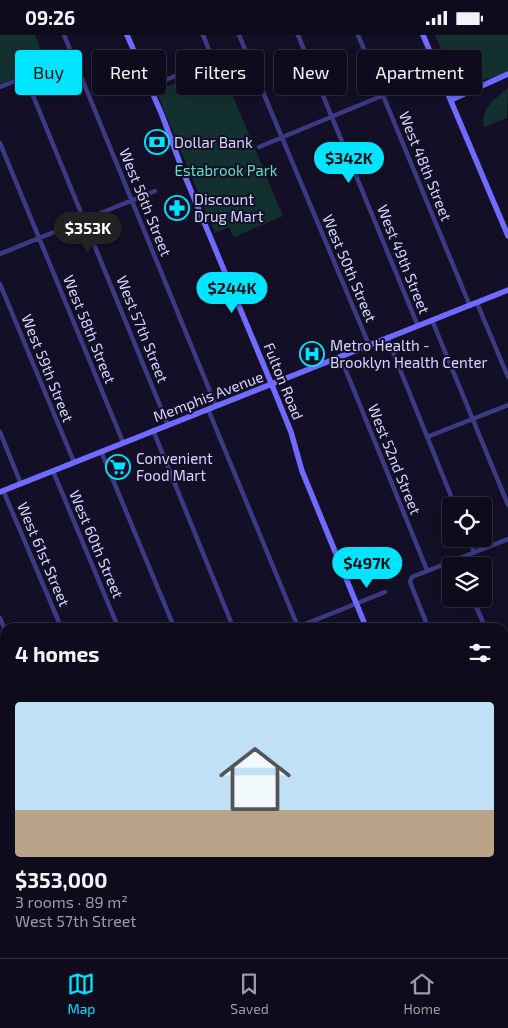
<!DOCTYPE html>
<meta charset="utf-8">
<style>
body{margin:0;font-family:"Exo 2",sans-serif;background:#1c1929;color:#f1f3f6;height:100vh;display:flex;flex-direction:column;font-size:19px;white-space:nowrap}
*{box-sizing:border-box;margin:0}
p{font-size:16px;color:#9b9ba3}
.icon{flex:none;width:28px;height:28px;fill:none;stroke:currentColor;stroke-width:2;stroke-linecap:round;stroke-linejoin:round}
.map{position:relative;flex:1;overflow:hidden}
.sheet{position:absolute;left:0px;top:588px;width:509px;height:336px;display:flex;flex-direction:column;background:#0e0b1c;border-radius:15px 15px 0 0;box-shadow:0 2px 8px #0003,0 0 0 1px #2e2b3b}
.sheet>*{flex:none}
.top-card{position:absolute;left:15px;top:15px;width:479px;height:45px;display:flex;gap:10px}
.buttons{position:absolute;left:442px;top:462px;display:grid;gap:10px}
.buttons a{display:grid;place-items:center;width:50px;height:50px;border-radius:5px;background:#0e0b1c;box-shadow:0 2px 8px #0003,0 0 0 1px #2e2b3b;font-size:25px}
.price{position:absolute;translate:-50% -42px;padding:0 11px;border-radius:18px;background:#00e5ff;color:#111;font-size:16px;line-height:32px;filter:drop-shadow(0 1px 2px #0008)}
.price::after{content:'';position:absolute;left:50%;top:30px;width:15px;height:11px;margin-left:-8px;background:inherit;clip-path:polygon(0 0,100% 0,50% 100%)}
.price.active{background:#222;color:#fff}
ul{padding:0;list-style:none}
li{display:grid;align-content:center;gap:10px;height:265px;padding:0 15px}
li+li{border-top:1px solid #2e2b3b}
li span{display:grid;place-items:center;height:155px;border-radius:5px;color:#555}
li>.icon{margin-inline-start:auto}
span .icon{width:90px;height:90px;fill:#fffc;stroke-width:1}
li b{font-size:21px}
h2{display:flex;justify-content:space-between;align-items:center;height:60px;padding:0 15px;font-size:21px}
.pill{padding:0 18px;border-radius:5px;background:#0e0b1c;box-shadow:0 2px 8px #0003,0 0 0 1px #2e2b3b;font-size:18px;line-height:45px}
.pill.active{background:#00e5ff;color:#111}
.status{display:flex;justify-content:space-between;align-items:center;height:35px;padding:0 25px;background:#0e0b1c;direction:ltr}
.status svg{height:14px;fill:currentColor}
.tabs{display:flex;justify-content:space-around;align-items:center;height:70px;border-top:1px solid #2e2b3b;background:#0e0b1c;font-size:14px;color:#9b9ba3}
.tabs a{display:grid;justify-items:center;gap:2px}
.tabs .active{color:#00e5ff}
.map>svg:first-child{display:block}
</style>
<div class="status"><b>09:26</b><svg viewBox="0 0 49 12"><path d="M0 12V9h3v3zM5 12V6h3v6zM10 12V3h3v9zM15 12V0h3v12zM26 1h20v11H26zM47 4h2v5h-2z"/></svg></div>
<div class="map">
<svg width="508" height="923" viewBox="0 0 508 923">
<rect width="100%" height="100%" fill="#130f26"/>
<!-- green -->
<path fill="#12302f" d="M0 0H35L47 30 0 49Z
M435 0H508V36C462 59 452 40 435 0Z
M220 30 283 181 234 202 229 192 215 198 156 56Z
M508 53 507 83 484 92C480 73 494 65 508 53Z
M191 919H307L309 923H193Z"/>
<g fill="none" stroke-linecap="round" stroke-linejoin="round">
<!-- street -->
<path stroke="#3d3a85" stroke-width="4.5" d="M64 0 216 371
M239 0 369 310
M298 0 418 291
M358 0 470 271
M25 41 168 390
M0 52 73 23
M149 52 213 25 203 0
M0 108 123 407
M259 112 439 37
M0 219 155 156
M0 249 74 427
M477 268 508 342
M432 285 508 470
M387 302 455 471
M340 321 427 535
M208 374 298 592
M153 395 233 592
M0 397 21 449
M427 402 508 370
M101 416 174 592
M53 436 118 592
M3 455 61 592
M469 504 474 517
M457 524 460 531
M473 564 485 592
M0 583 5 595
M298 592 385 557
M428 592 410 547 412 542 508 504
M504 639 508 649
M504 687 508 685
M0 714 5 712
M0 719 5 731
M5 733 2 735 5 741
M504 750 508 748
M504 810 508 808
M0 834 5 835
M504 840 508 847
M504 866 508 864
M0 874H5
M0 913H5
M61 919 63 923
M309 919 311 923
M420 919 422 923
M363 923 374 919"/>
<!-- secondary -->
<path stroke="#6f6bff" stroke-width="5.5" d="M127 0 162 80 184 139 274 355 291 397 302 436 366 592
M423 0 508 201
M451 65 508 39
M0 457 508 255
M480 919 482 923"/>
</g>
<!-- icons -->
<defs>
<symbol id="bank-ring" viewBox="-11 -11 22 22"><circle r="9.5" fill="#130f26" stroke="#00e5ff" stroke-width="1.5"/><path d="M-6-4H6V4H-6ZM0-2.3a2.3 2.3 0 1 0 0 4.6a2.3 2.3 0 1 0 0-4.6Z" fill="#00e5ff"/></symbol>
<symbol id="pharmacy-ring" viewBox="-11 -11 22 22"><circle r="9.5" fill="#130f26" stroke="#00e5ff" stroke-width="1.5"/><path d="M-2-6h4v4h4v4h-4v4h-4v-4h-4v-4h4Z" fill="#00e5ff"/></symbol>
<symbol id="hospital-ring" viewBox="-11 -11 22 22"><circle r="9.5" fill="#130f26" stroke="#00e5ff" stroke-width="1.5"/><path d="M-5-5h3v3.5h4V-5h3V5h-3V1.5h-4V5h-3Z" fill="#00e5ff"/></symbol>
<symbol id="supermarket-ring" viewBox="-11 -11 22 22"><circle r="9.5" fill="#130f26" stroke="#00e5ff" stroke-width="1.5"/><path d="M-6-5.5h2.5l.6 2H6L4.5 2H-2.5L-4.4-4H-6ZM-1.5 3.2a1.3 1.3 0 1 0 .1 0ZM3 3.2a1.3 1.3 0 1 0 .1 0Z" fill="#00e5ff"/></symbol>
</defs>
<g fill-rule="evenodd">
<use href="#bank-ring" x="143" y="93" width="28" height="28"/>
<use href="#pharmacy-ring" x="163" y="159" width="28" height="28"/>
<use href="#hospital-ring" x="298" y="305" width="28" height="28"/>
<use href="#supermarket-ring" x="104" y="418" width="28" height="28"/>
</g>
<g text-anchor="middle" dominant-baseline="central" stroke-width="4" stroke-linejoin="round" paint-order="stroke">
<!-- poi labels -->
<g font-size="15" fill="#d9d4ff" stroke="#130f26" text-anchor="start">
<text x="174" y="107">Dollar Bank</text>
<text x="194" y="164">Discount<tspan x="194" dy="17">Drug Mart</tspan></text>
<text x="330" y="310">Metro Health -<tspan x="330" dy="17">Brooklyn Health Center</tspan></text>
<text x="136" y="423">Convenient<tspan x="136" dy="17">Food Mart</tspan></text>
</g>
<!-- street labels -->
<g font-size="15" fill="#d9d4ff" stroke="#130f26">
<text transform="translate(426 131) rotate(68)">West 48th Street</text>
<text transform="translate(146 167) rotate(68)">West 56th Street</text>
<text transform="translate(404 224) rotate(68)">West 49th Street</text>
<text transform="translate(350 233) rotate(67)">West 50th Street</text>
<text transform="translate(90 294) rotate(68)">West 58th Street</text>
<text transform="translate(143 294) rotate(68)">West 57th Street</text>
<text transform="translate(48 333) rotate(68)">West 59th Street</text>
<text transform="translate(284 346) rotate(68)">Fulton Road</text>
<text transform="translate(208 361) rotate(-21)">Memphis Avenue</text>
<text transform="translate(395 424) rotate(68)">West 52nd Street</text>
<text transform="translate(97 509) rotate(67)">West 60th Street</text>
<text transform="translate(44 519) rotate(67)">West 61st Street</text>
</g>
<!-- park labels -->
<g font-size="15" fill="#5fe0c0" stroke="#130f26">
<text x="226" y="135">Estabrook Park</text>
</g>
</g>
</svg>
<div class="buttons">
<a><svg class="icon" aria-label="locate" viewBox="0 0 24 24"><circle cx="12" cy="12" r="6"/><path d="M12 2v4M12 18v4M2 12h4M18 12h4"/></svg></a>
<a><svg class="icon" aria-label="layers" viewBox="0 0 24 24"><path d="M12 4l9 5-9 5-9-5zM3 14l9 5 9-5"/></svg></a>
</div>
<b class="price" style="left:349px;top:149px">$342K</b>
<b class="price active" style="left:88px;top:219px">$353K</b>
<b class="price" style="left:232px;top:279px">$244K</b>
<b class="price" style="left:367px;top:554px">$497K</b>
<div class="top-card">
<a class="pill active">Buy</a>
<a class="pill">Rent</a>
<a class="pill">Filters</a>
<a class="pill">New</a>
<a class="pill">Apartment</a>
</div>
<section class="sheet">
<h2>4 homes<svg class="icon" aria-label="filters" viewBox="0 0 24 24"><path d="M4 7h16M4 17h16"/><circle cx="9" cy="7" r="2"/><circle cx="15" cy="17" r="2"/></svg></h2>
<ul>
<li><span style="background:linear-gradient(#bfe0f5 70%,#b9a48a 0)"><svg class="icon" aria-label="home" viewBox="0 0 24 24"><path d="M3 11l9-7 9 7M6 9v11h12V9"/></svg></span><div><b>$353,000</b><p>3 rooms · 89 m²</p><p>West 57th Street</p></div></li>
</ul>
</section>
</div>
<nav class="tabs">
<a class="active"><svg class="icon" aria-label="map" viewBox="0 0 24 24"><path d="M3 6l6-2 6 2 6-2v14l-6 2-6-2-6 2zM9 4v14M15 6v14"/></svg>Map</a>
<a><svg class="icon" aria-label="saved" viewBox="0 0 24 24"><path d="M7 4h10v16l-5-4-5 4z"/></svg>Saved</a>
<a><svg class="icon" aria-label="home" viewBox="0 0 24 24"><path d="M3 11l9-7 9 7M6 9v11h12V9"/></svg>Home</a>
</nav>
